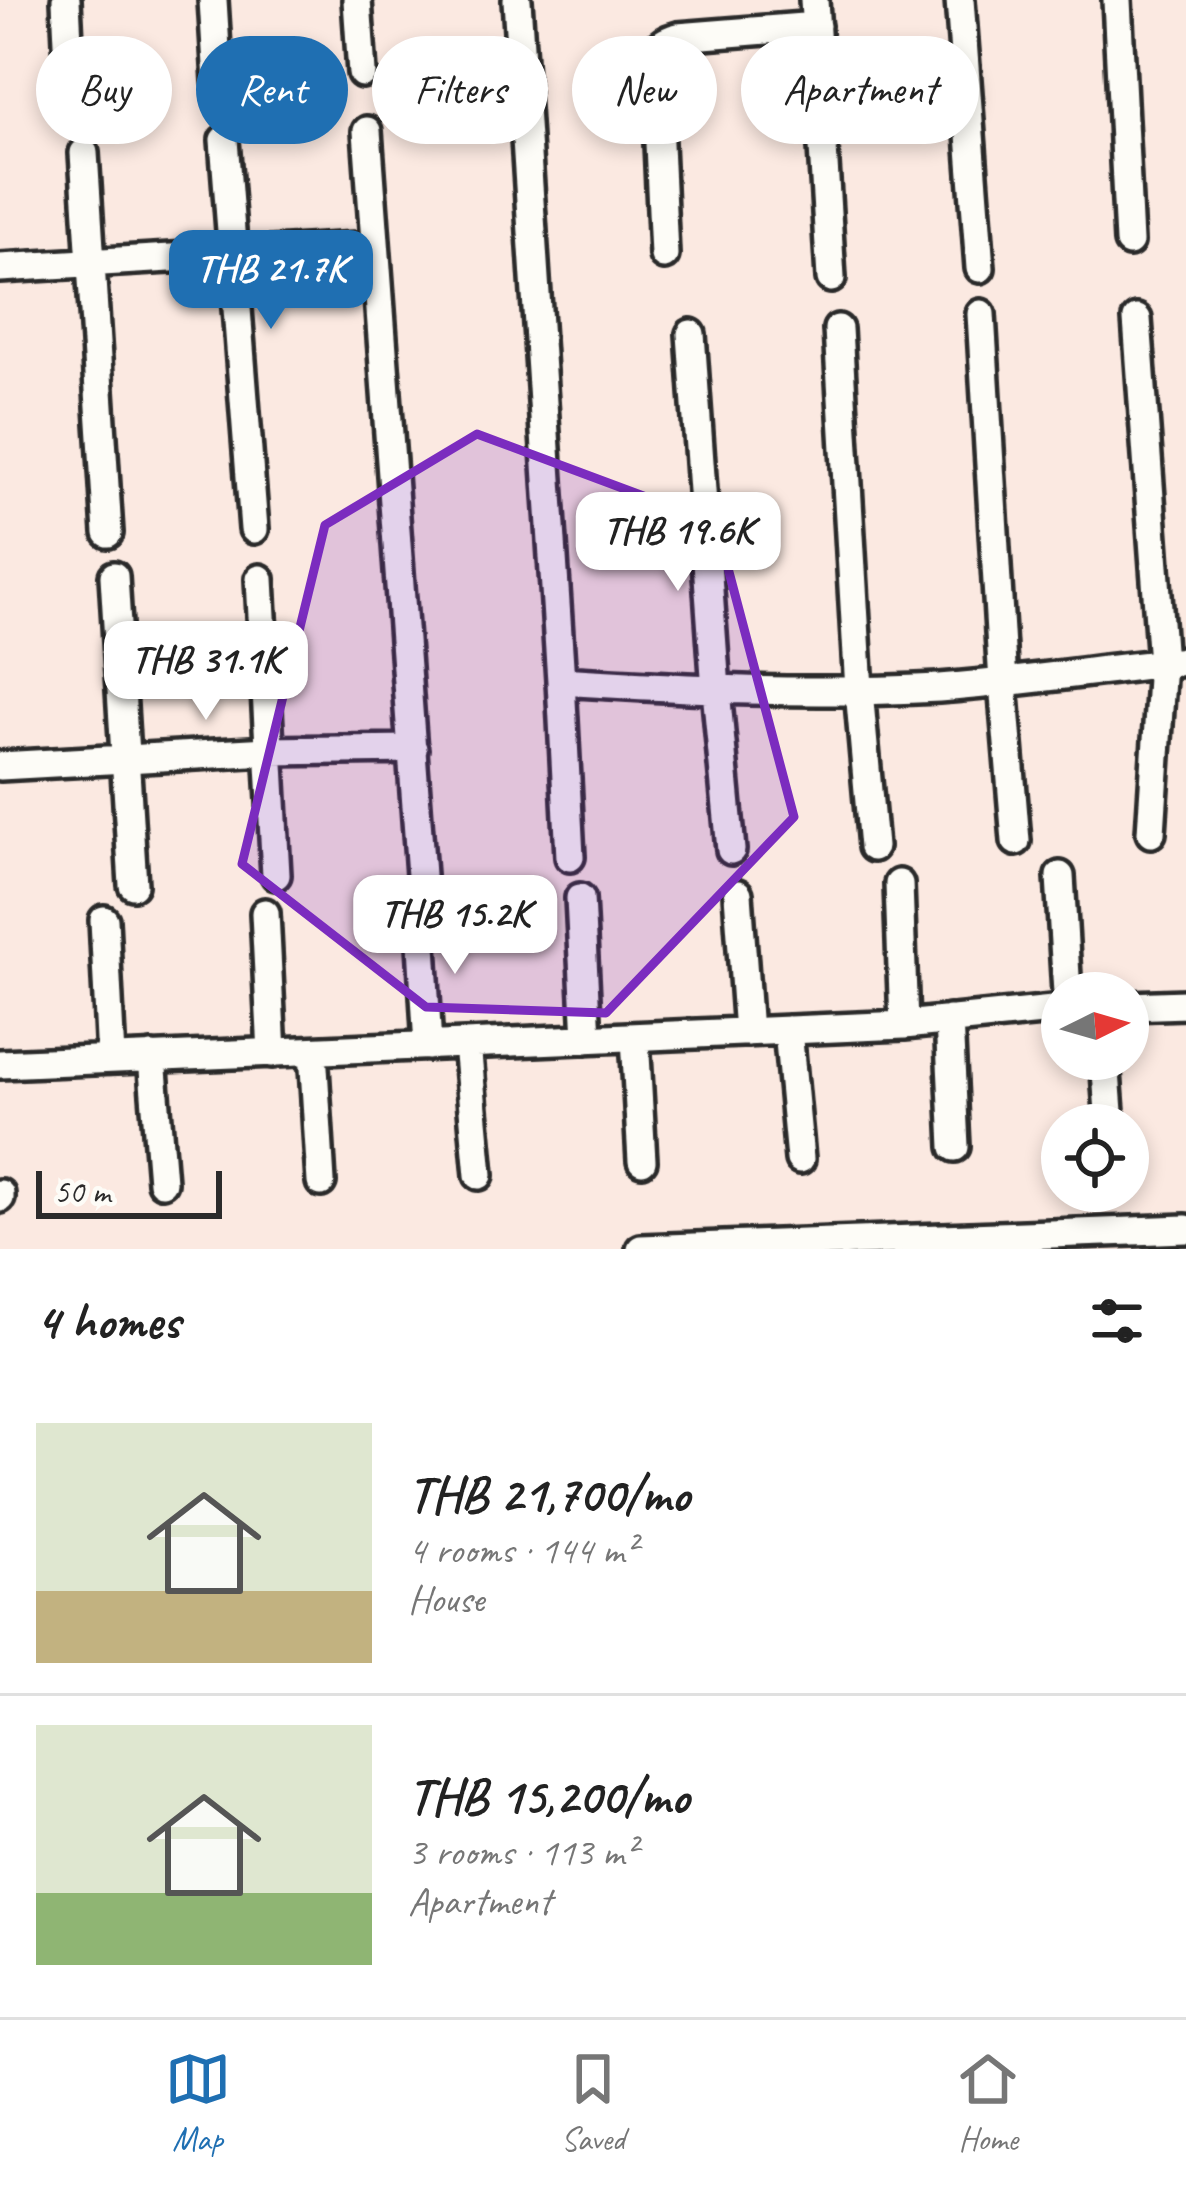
<!DOCTYPE html>
<meta charset="utf-8">
<style>
body{margin:0;font-family:Caveat,sans-serif;background:#f6f6f6;color:#222;height:100vh;display:flex;flex-direction:column;font-size:45px;white-space:nowrap}
*{box-sizing:border-box;margin:0}
p{font-size:39px;color:#767676}
.icon{flex:none;width:66px;height:66px;fill:none;stroke:currentColor;stroke-width:2;stroke-linecap:round;stroke-linejoin:round}
.map{position:relative;height:1249px;overflow:hidden}
.panel{display:flex;flex-direction:column;background:#fff;flex:1}
.panel>*{flex:none}
.banner{position:absolute;left:36px;top:36px;width:1116px;height:108px;display:flex;gap:24px}
.needle{width:78px;rotate:85deg}
.buttons{position:absolute;left:1041px;top:972px;display:grid;gap:24px}
.buttons a{display:grid;place-items:center;width:108px;height:108px;border-radius:50%;background:#fff;box-shadow:0 6px 18px #0003;font-size:60px}
.scale{position:absolute;left:36px;bottom:30px;width:186px;box-sizing:border-box;padding-left:12px;border:6px solid #2b2b2b;border-top:0;font-size:33px;line-height:42px;white-space:nowrap;color:#2b2b2b;-webkit-text-stroke:9px #fdfcf7;paint-order:stroke}
.price{position:absolute;translate:-50% -102px;padding:0 27px;border-radius:24px;background:#fff;color:#222;font-size:39px;line-height:78px;filter:drop-shadow(0 3px 6px #0008)}
.price::after{content:'';position:absolute;left:50%;top:72px;width:36px;height:27px;margin-left:-18px;background:inherit;clip-path:polygon(0 0,100% 0,50% 100%)}
.price.on{background:#1f6fb2;color:#fff}
ul{padding:0;list-style:none}
li{display:flex;align-items:center;gap:36px;height:300px;padding:0 36px}
li+li{border-top:3px solid #e0e0e0}
li span{display:grid;place-items:center;flex:none;width:336px;height:240px;border-radius:0px;color:#555}
li>.icon{margin-inline-start:auto}
span .icon{width:144px;height:144px;fill:#fffc;stroke-width:1}
li b{font-size:51px}
h2{display:flex;justify-content:space-between;align-items:center;height:144px;padding:0 36px;font-size:51px}
.tag{padding:0 42px;border-radius:54px;background:#fff;box-shadow:0 6px 18px #0003;font-size:42px;line-height:108px}
.tag.on{background:#1f6fb2;color:#fff}
.tabs{display:flex;justify-content:space-around;align-items:center;height:168px;border-top:3px solid #e0e0e0;background:#fff;font-size:33px;color:#767676}
.tabs a{display:grid;justify-items:center;gap:6px}
.tabs .on{color:#1f6fb2}
.map>svg:first-child{display:block}
</style>
<div class="map">
<svg width="1186" height="1249" viewBox="0 0 1186 1249">
<rect width="100%" height="100%" fill="#fbe9e1"/>
<filter id="ink" filterUnits="userSpaceOnUse"><feTurbulence type="fractalNoise" baseFrequency=".00833" numOctaves="2"/><feDisplacementMap in="SourceGraphic" scale="24" xChannelSelector="R" yChannelSelector="G"/><feConvolveMatrix kernelMatrix="1 2 1 2 8 2 1 2 1" color-interpolation-filters="sRGB"/></filter>
<g filter="url(#ink)">
<g fill="none" stroke-linecap="round" stroke-linejoin="round">
<defs>
<path id="minor" d="M66 0 70 85
M213 0 218 81
M357 0 362 73
M517 0 561 681C687 689 813 695 939 688 1022 682 1103 669 1186 661
M814 0 831 278
M960 0 980 268
M1117 0 1129 242
M367 131 421 875
M224 140 254 529
M84 153 108 533
M664 255 655 54C660 43 667 40 678 37L816 26
M0 268 375 246
M981 314 1003 683 1016 841
M1137 319 1162 663 1151 833
M838 329 859 690 873 847
M691 334 716 690 731 850
M114 576 133 885
M260 579 276 875
M561 681 570 857
M0 766 269 751 413 749
M1060 876 1067 993
M899 884 904 1025
M738 894 748 1032
M580 898 587 1039
M420 911 428 1046
M265 913 272 1053
M104 920 111 1059
M1128 1006 1186 1004
M949 1020 955 1147
M788 1030 800 1159
M635 1037 642 1161
M467 1044 479 1175
M313 1051 321 1182
M152 1057 162 1182
M1105 1059 1110 1125
M0 1064 904 1025 1062 1009
M0 1194V1198
M641 1249 1186 1229"/>
</defs>
<!-- minor casing -->
<use href="#minor" stroke="#2b2b2b" stroke-width="36"/>
<!-- minor -->
<use href="#minor" stroke="#fdfcf7" stroke-width="27"/>
</g>
</g>
<!-- marked area -->
<path fill="#7b2cbf" fill-opacity="0.2" stroke="#7b2cbf" stroke-width="9" stroke-linejoin="round" d="M477 434 716 523 794 817 606 1013 426 1007 242 864 325 525Z"/>
</svg>
<div class="buttons">
<a><svg class="needle" viewBox="-14 -14 28 28"><path d="M0-13l5 13h-10z" fill="#e53935"/><path d="M0 13l5-13h-10z" fill="#767676"/></svg></a>
<a><svg class="icon" aria-label="locate" viewBox="0 0 24 24"><circle cx="12" cy="12" r="6"/><path d="M12 2v4M12 18v4M2 12h4M18 12h4"/></svg></a>
</div>
<div class="scale">50 m</div>
<b class="price on" style="left:271px;top:332px">THB 21.7K</b>
<b class="price" style="left:678px;top:594px">THB 19.6K</b>
<b class="price" style="left:206px;top:723px">THB 31.1K</b>
<b class="price" style="left:455px;top:977px">THB 15.2K</b>
<div class="banner">
<a class="tag">Buy</a>
<a class="tag on">Rent</a>
<a class="tag">Filters</a>
<a class="tag">New</a>
<a class="tag">Apartment</a>
</div>
</div>
<section class="panel">
<h2>4 homes<svg class="icon" aria-label="filters" viewBox="0 0 24 24"><path d="M4 7h16M4 17h16"/><circle cx="9" cy="7" r="2"/><circle cx="15" cy="17" r="2"/></svg></h2>
<ul>
<li><span style="background:linear-gradient(#dfe7d0 70%,#c2b280 0)"><svg class="icon" aria-label="home" viewBox="0 0 24 24"><path d="M3 11l9-7 9 7M6 9v11h12V9"/></svg></span><div><b>THB 21,700/mo</b><p>4 rooms · 144 m²</p><p>House</p></div></li>
<li><span style="background:linear-gradient(#dfe7d0 70%,#8fb573 0)"><svg class="icon" aria-label="home" viewBox="0 0 24 24"><path d="M3 11l9-7 9 7M6 9v11h12V9"/></svg></span><div><b>THB 15,200/mo</b><p>3 rooms · 113 m²</p><p>Apartment</p></div></li>
</ul>
</section>
<nav class="tabs">
<a class="on"><svg class="icon" aria-label="map" viewBox="0 0 24 24"><path d="M3 6l6-2 6 2 6-2v14l-6 2-6-2-6 2zM9 4v14M15 6v14"/></svg>Map</a>
<a><svg class="icon" aria-label="saved" viewBox="0 0 24 24"><path d="M7 4h10v16l-5-4-5 4z"/></svg>Saved</a>
<a><svg class="icon" aria-label="home" viewBox="0 0 24 24"><path d="M3 11l9-7 9 7M6 9v11h12V9"/></svg>Home</a>
</nav>
